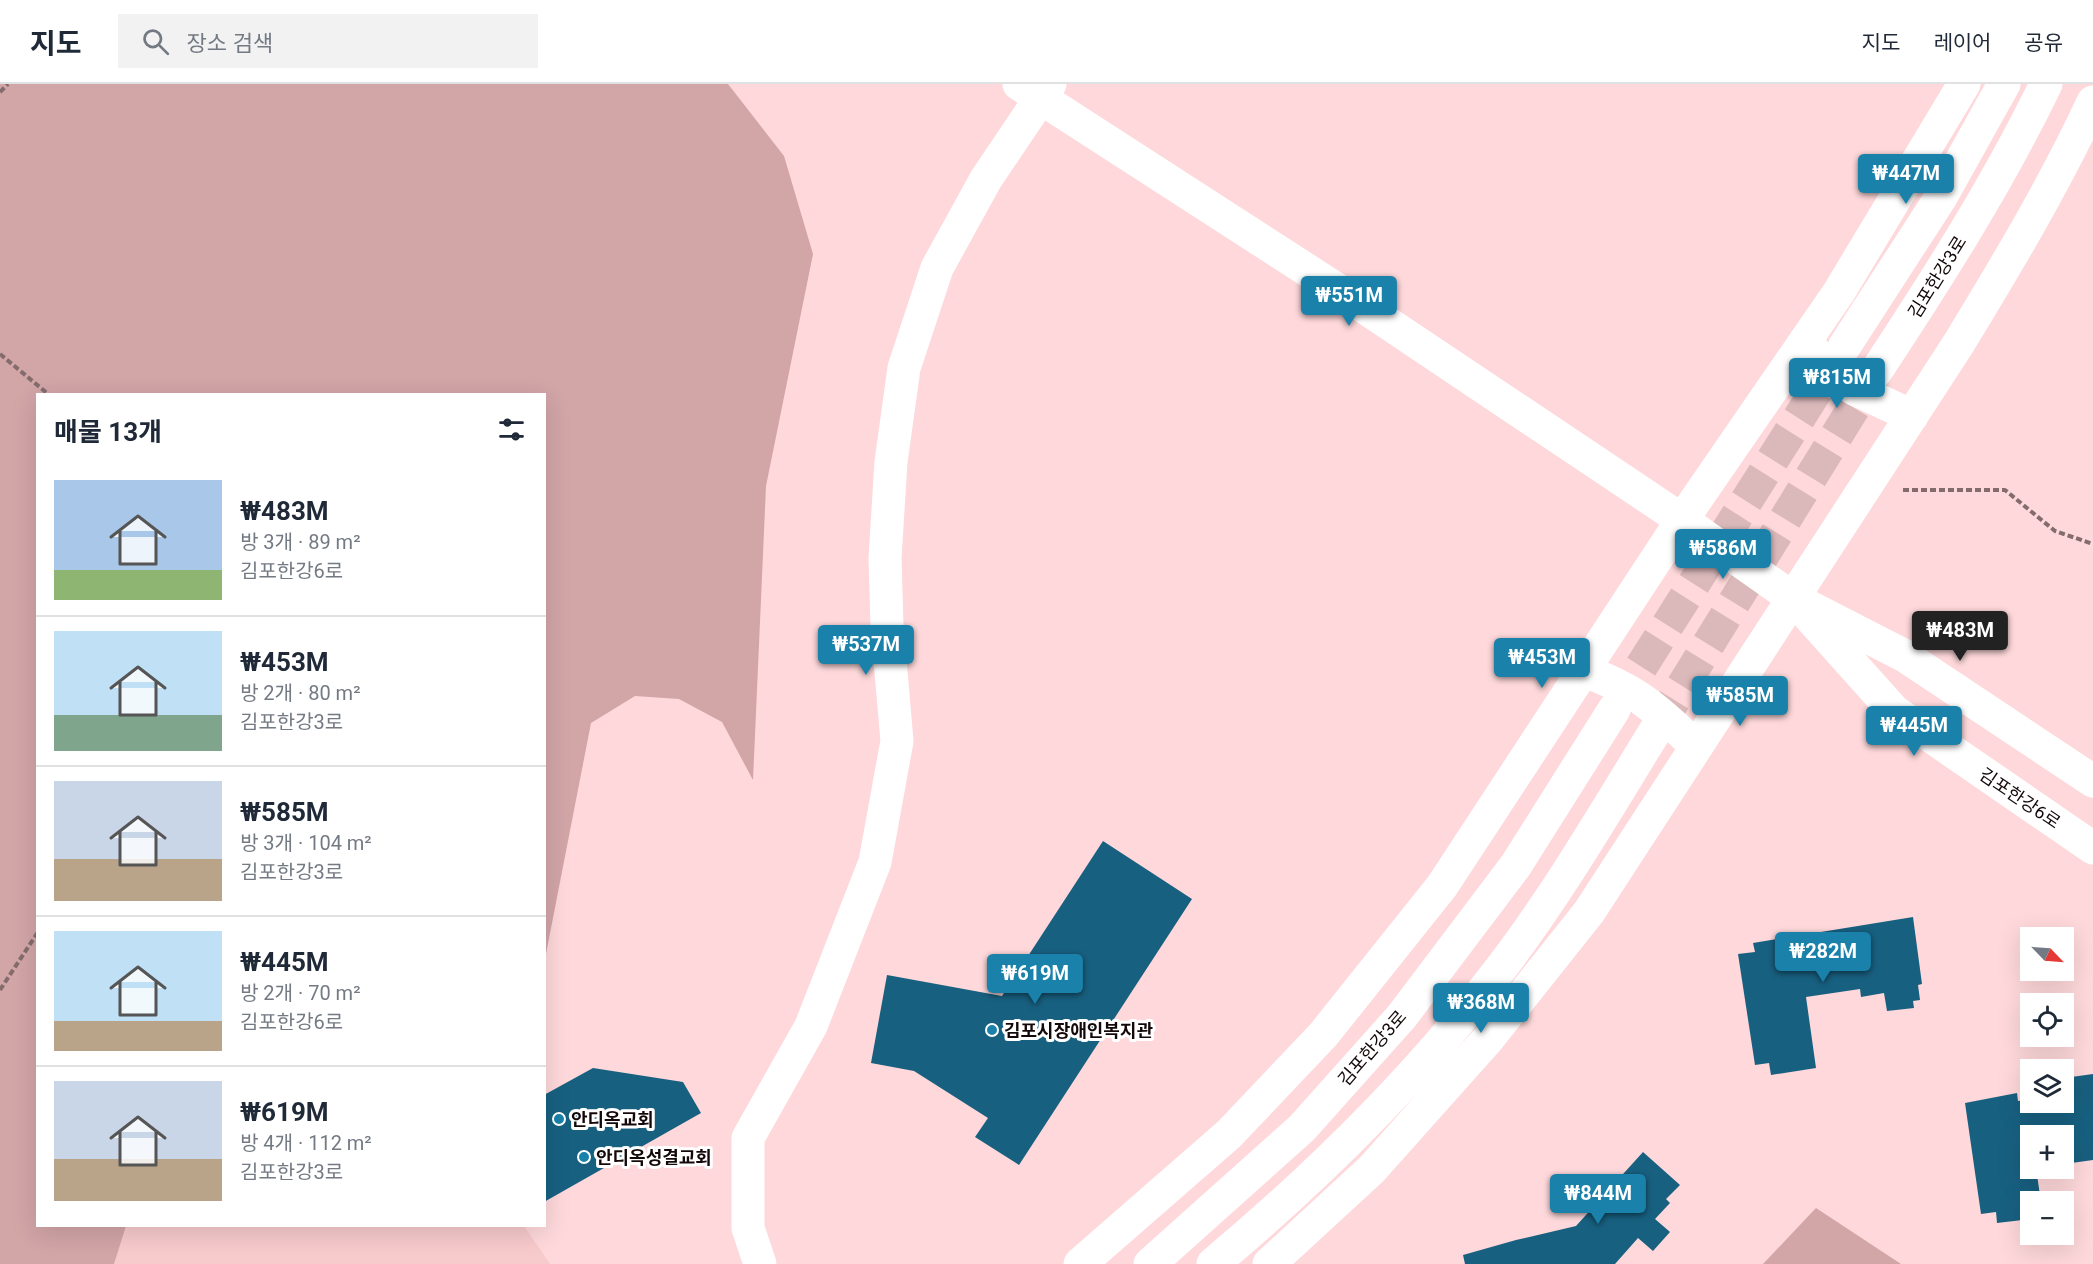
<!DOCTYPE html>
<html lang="ko">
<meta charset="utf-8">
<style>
body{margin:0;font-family:Roboto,"Noto Sans KR",sans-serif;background:#f2f2f3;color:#1f2937;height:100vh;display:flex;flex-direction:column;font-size:22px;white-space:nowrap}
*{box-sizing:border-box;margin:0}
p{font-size:20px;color:#747a83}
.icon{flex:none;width:33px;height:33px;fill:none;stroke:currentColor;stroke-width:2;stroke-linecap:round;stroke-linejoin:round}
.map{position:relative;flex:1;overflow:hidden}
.panel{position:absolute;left:36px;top:309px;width:510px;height:834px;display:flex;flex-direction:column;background:#fff;border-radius:0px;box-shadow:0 6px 24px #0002}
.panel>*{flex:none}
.needle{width:39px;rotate:115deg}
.tools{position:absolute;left:2020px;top:843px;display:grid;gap:12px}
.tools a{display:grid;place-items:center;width:54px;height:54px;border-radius:0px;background:#fff;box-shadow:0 6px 24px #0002;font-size:30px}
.price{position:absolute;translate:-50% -51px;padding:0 14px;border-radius:6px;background:#1981aa;color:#fff;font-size:20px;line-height:39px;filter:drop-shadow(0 2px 3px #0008)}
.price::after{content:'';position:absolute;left:50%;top:36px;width:18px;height:14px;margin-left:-9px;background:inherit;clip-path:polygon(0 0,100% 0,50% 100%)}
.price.active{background:#222;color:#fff}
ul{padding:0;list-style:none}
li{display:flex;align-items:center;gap:18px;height:150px;padding:0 18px}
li+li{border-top:2px solid #e0e1e3}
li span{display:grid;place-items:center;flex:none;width:168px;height:120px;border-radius:0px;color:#555}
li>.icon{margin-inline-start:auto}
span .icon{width:72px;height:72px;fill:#fffc;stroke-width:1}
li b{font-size:26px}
h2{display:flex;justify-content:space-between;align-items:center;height:72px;padding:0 18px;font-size:26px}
header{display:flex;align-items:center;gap:36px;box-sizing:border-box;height:84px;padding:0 30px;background:#fff;border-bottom:2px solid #e0e1e3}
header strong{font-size:28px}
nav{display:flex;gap:33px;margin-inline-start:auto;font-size:21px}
.search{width:420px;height:54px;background:#f2f2f3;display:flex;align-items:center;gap:15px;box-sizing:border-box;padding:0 21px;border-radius:0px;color:#747a83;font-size:22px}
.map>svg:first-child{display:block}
</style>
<header>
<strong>지도</strong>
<div class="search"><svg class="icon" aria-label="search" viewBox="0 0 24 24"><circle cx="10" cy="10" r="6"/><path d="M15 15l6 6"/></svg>장소 검색</div>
<nav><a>지도</a><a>레이어</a><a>공유</a></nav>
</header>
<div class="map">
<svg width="2093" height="1180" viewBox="0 0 2093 1180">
<rect width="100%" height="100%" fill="#fed8da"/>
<!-- built -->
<path fill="#f7cacc" d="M126 1142H524L550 1180H114Z"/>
<!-- green -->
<path fill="#d2a5a7" d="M0 0H728L784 72 813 170 766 402 753 696 722 638 679 615 635 612 591 639 545 875 544 310H38V1142H126L114 1180H0Z
M1816 1124 1901 1180H1763Z"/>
<!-- building -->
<path fill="#186080" d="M1103 757 1192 815 1019 1081 975 1053 988 1034 914 987 871 979 887 891 1002 912Z
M1913 833 1922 900 1918 901 1920 916 1913 917 1914 924 1887 927 1884 909 1861 913 1860 905 1806 913 1816 984 1771 991 1769 979 1755 981 1738 870 1755 868 1753 859Z
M593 984 683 998 701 1029 544 1118V1011Z
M2093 990V1076L2064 1080V1052H2031V1084H2036L2041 1118H2031V1135L1997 1139 1996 1128 1981 1130 1965 1019 2017 1009 2018 1017 2031 1015V1018H2064V994Z
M1643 1068 1680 1101 1666 1115 1670 1119 1655 1135 1670 1148 1653 1167 1638 1154 1615 1180H1465L1463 1171 1516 1156 1576 1142Z"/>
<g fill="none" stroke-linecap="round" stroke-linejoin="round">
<!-- tertiary-tunnel -->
<path stroke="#dbb9bb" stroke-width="33" stroke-dasharray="33 16" stroke-linecap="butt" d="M1615 624 1844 263
M1657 644 1875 289"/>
<!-- path -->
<path stroke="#846c6d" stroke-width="4" stroke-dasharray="6 3" stroke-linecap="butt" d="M0 8 8 0
M0 270 48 310
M1903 406H2005L2055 447 2093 460
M0 906 38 848"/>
<!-- minor -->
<path stroke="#fff" stroke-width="33" d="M1019 0 1355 217 1682 436
M760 1180 748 1144V1054L811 942 875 778 897 657 887 542 885 474 891 378 904 284 937 184 986 95 1050 0"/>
<!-- tertiary -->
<path stroke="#fff" stroke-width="33" d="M1805 257 1836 291 1854 305 1912 332
M1844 263 1941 113 2004 0
M1875 289C1937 195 1997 101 2046 0
M1682 436 1794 515 1905 572 2093 697
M1807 530 1894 627 2093 764
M1584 587C1629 603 1650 619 1684 651
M1080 1180 1229 1050 1323 951 1442 802 1682 436 1839 208 1964 0
M1150 1180 1302 1044 1402 932 1516 781 1615 624
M1213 1180C1319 1091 1418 994 1501 884 1559 808 1607 725 1657 644
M1269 1180 1372 1085 1488 955 1589 828 1959 259C2007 180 2054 102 2093 18"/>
</g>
<!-- markers -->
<g fill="#1981aa" stroke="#fff" stroke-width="2">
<circle cx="992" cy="946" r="6"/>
<circle cx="559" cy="1035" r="6"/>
<circle cx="584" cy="1073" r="6"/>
</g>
<g text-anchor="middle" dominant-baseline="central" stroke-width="6" stroke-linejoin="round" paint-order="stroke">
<!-- street labels -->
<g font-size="18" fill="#14090a" stroke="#fff">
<text transform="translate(1937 193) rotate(-58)">김포한강3로</text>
<text transform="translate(2020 714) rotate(34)">김포한강6로</text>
<text transform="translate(1372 964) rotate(-49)">김포한강3로</text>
</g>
<!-- poi labels -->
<g font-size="18" font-weight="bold" fill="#14090a" stroke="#fff" text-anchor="start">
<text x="1004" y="946">김포시장애인복지관</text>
<text x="571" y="1035">안디옥교회</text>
<text x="596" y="1073">안디옥성결교회</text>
</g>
</g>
</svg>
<div class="tools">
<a><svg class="needle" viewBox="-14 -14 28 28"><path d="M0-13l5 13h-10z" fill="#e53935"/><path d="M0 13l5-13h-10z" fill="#747a83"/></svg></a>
<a><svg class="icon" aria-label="locate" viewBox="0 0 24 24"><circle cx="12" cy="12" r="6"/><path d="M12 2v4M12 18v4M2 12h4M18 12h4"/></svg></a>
<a><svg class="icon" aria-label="layers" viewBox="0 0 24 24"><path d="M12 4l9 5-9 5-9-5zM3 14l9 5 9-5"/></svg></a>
<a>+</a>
<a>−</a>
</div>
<b class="price" style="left:1906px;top:121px">₩447M</b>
<b class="price" style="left:1349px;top:243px">₩551M</b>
<b class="price" style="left:1837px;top:325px">₩815M</b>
<b class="price" style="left:1723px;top:496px">₩586M</b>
<b class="price active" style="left:1960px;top:578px">₩483M</b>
<b class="price" style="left:866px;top:592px">₩537M</b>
<b class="price" style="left:1542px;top:605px">₩453M</b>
<b class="price" style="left:1740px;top:643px">₩585M</b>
<b class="price" style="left:1914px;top:673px">₩445M</b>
<b class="price" style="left:1823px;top:899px">₩282M</b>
<b class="price" style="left:1035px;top:921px">₩619M</b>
<b class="price" style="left:1481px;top:950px">₩368M</b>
<b class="price" style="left:1598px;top:1141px">₩844M</b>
<section class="panel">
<h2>매물 13개<svg class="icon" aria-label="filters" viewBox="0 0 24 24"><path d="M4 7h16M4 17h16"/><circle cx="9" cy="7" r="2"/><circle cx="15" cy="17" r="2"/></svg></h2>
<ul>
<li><span style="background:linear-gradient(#a9c7e8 75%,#8fb573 0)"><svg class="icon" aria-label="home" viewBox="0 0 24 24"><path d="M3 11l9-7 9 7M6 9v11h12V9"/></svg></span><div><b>₩483M</b><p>방 3개 · 89 m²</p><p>김포한강6로</p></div></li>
<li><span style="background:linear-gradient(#bfe0f5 70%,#7fa58c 0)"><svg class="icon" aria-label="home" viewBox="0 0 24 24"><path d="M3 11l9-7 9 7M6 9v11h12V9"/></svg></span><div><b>₩453M</b><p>방 2개 · 80 m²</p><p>김포한강3로</p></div></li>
<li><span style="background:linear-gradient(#c9d6e8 65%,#b9a48a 0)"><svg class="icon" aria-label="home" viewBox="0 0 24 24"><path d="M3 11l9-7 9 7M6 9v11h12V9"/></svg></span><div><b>₩585M</b><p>방 3개 · 104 m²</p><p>김포한강3로</p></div></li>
<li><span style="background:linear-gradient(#bfe0f5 75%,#b9a48a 0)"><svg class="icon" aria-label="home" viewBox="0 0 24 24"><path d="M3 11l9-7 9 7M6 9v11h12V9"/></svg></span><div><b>₩445M</b><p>방 2개 · 70 m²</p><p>김포한강6로</p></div></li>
<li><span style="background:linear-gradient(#c9d6e8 65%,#b9a48a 0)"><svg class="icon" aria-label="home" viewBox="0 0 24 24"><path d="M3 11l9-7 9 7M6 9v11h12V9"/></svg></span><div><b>₩619M</b><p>방 4개 · 112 m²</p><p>김포한강3로</p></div></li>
</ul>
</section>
</div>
